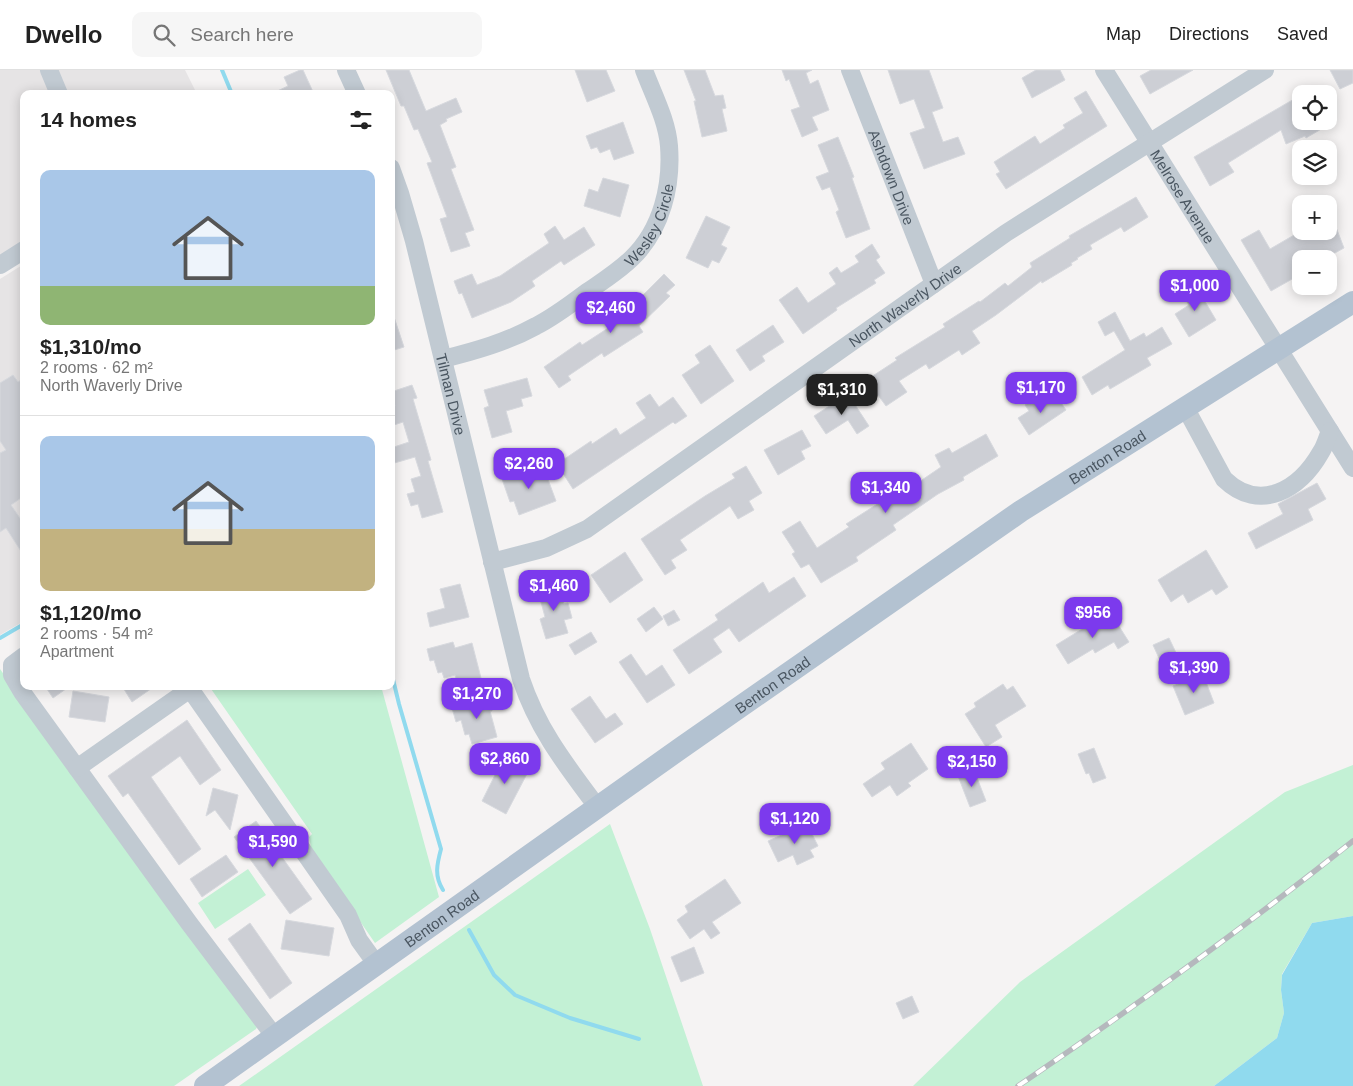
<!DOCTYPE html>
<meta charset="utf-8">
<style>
body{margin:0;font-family:Arial,sans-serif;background:#f6f6f6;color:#222;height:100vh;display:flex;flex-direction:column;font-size:19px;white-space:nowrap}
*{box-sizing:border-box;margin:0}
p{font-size:16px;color:#767676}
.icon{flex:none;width:28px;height:28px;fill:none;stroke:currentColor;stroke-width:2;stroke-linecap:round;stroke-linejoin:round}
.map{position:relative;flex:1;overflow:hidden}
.details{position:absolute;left:20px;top:20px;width:375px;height:600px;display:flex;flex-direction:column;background:#fff;border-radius:10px;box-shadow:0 2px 12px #0003}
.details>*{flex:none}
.fabs{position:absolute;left:1292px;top:15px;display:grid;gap:10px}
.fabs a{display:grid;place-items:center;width:45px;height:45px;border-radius:10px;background:#fff;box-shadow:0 2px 12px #0003;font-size:25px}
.price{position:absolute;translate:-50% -42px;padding:0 11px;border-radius:10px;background:#7c3aed;color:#fff;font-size:16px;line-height:32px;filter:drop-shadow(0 1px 2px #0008)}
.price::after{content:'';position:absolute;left:50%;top:30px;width:15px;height:11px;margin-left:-8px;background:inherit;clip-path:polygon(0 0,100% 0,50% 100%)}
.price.current{background:#222;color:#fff}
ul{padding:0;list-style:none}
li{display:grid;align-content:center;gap:10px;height:265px;padding:0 20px}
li+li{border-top:1px solid #e0e0e0}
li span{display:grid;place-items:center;height:155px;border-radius:10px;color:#555}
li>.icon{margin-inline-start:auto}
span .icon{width:90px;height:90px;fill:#fffc;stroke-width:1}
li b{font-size:21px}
h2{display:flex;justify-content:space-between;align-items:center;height:60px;padding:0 20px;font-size:21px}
header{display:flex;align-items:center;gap:30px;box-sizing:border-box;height:70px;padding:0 25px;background:#fff;border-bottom:1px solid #e0e0e0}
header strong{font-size:24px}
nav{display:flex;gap:28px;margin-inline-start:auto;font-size:18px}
.search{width:350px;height:45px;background:#f6f6f6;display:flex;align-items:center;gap:12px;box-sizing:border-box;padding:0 18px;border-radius:10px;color:#767676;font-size:19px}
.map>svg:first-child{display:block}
</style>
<header>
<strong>Dwello</strong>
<div class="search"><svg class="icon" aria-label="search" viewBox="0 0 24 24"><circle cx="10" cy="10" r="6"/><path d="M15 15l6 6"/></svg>Search here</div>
<nav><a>Map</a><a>Directions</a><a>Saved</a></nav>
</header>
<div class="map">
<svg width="1353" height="1016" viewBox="0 0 1353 1016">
<rect width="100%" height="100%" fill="#f5f3f3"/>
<!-- education -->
<path fill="#e6e4e5" d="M0 0H185L197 24H24V170L0 186Z
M24 194V551L0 565V209Z"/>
<!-- green -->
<path fill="#c3f1d5" d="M0 599 240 935 258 955 256 959 174 1016H0Z
M209 616H381L439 827 375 873 312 782 309 767 312 764Z
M1353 695V846L1312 853 1282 904 1281 920 1284 943 1277 968 1214 1016H913L1020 912 1285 722Z
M610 754 650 859 703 1016H239Z
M248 799 266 825 215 859 198 833Z"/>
<!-- water -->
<path fill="#90daee" d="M1353 846V1016H1214L1277 968 1284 943 1281 920 1282 905 1312 853Z"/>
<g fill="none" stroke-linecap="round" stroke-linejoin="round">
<!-- stream -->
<path stroke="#90daee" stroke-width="4" d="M222 0 232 24
M0 568 24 554
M391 601 399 634 441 779C437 794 434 806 443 820
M469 860 494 905 515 925 570 948 639 969"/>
</g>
<!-- building -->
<path fill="#cdcfd5" stroke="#d7d9de" d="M300 0H303L314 24H271L288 16 284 7Z
M386 0H409L426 41 456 28 462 42 446 49 447 51 440 55 456 97 451 99 474 160 465 163 470 176 451 182 440 149 447 147 427 93 432 92 418 59 414 60 404 36H401Z
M575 0H606L615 21 587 32Z
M684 0H705L715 26 723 25 726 38 722 39 727 61 702 67 694 31H696Z
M782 0H812L806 3 810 14 818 10 829 40 812 47 818 60 802 67 791 40 800 37 789 9 786 11Z
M888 0H929L943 38 932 42 943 72 958 67 965 84 924 99 910 63 925 58 914 29 900 34Z
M1036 0H1060L1065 10 1032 28 1022 8Z
M1151 0H1193L1150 24 1140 6Z
M1330 0H1353V13L1340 19Z
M1086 21 1107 56 1006 119 996 104 1000 102 994 92 1035 66 1040 74 1065 58 1063 55 1083 43 1074 28Z
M1301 25V51H1319L1323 58 1306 68 1305 66 1286 74 1281 60 1228 93 1234 102 1210 116 1194 87Z
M623 52 634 83 614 90 610 79 600 83 597 77 591 79 586 66Z
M838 67 854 107 852 108 870 159 846 168 836 142 839 140 830 117 822 120 816 107 829 102 818 75Z
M603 108 629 115 620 147 584 136 589 119 598 122Z
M1136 127 1148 147 1124 162 1121 157 1090 175 1092 179 1077 188 1078 189 1071 193 1072 195 1042 213 1041 211 996 245 972 261 980 273 962 285 959 280 929 299 926 294 899 311 907 322 886 336 878 325 872 329 862 313 897 290 895 288 945 257 943 254 979 231 980 232 1005 213 1008 216 1032 197 1030 193 1070 168 1069 166Z
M706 146 730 157 721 175 727 178 719 193 712 190 708 198 686 188Z
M1334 152 1344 178 1324 189H1301V204L1271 221 1241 170 1259 160 1270 179 1301 161H1329V155Z
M555 156 564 170 584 157 595 175 564 195 561 191 532 211 535 216 511 232 472 248 462 223 459 224 454 211 472 204 477 215 500 206 549 173 544 164Z
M872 174 880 187 876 190 885 203 874 210 876 213 836 238 837 240 803 264 779 230 797 217 808 233 836 214 829 203 837 197 841 203 859 192 855 186Z
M664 204 675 215 666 223 670 226 639 256 643 262 604 287 602 283 568 306 571 310 559 318 544 297 580 272 582 275 616 253 613 249 631 237Z
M1194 213 1216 250 1189 267 1175 244 1189 235 1180 221Z
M1115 242 1130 271 1144 263 1146 267 1162 257 1172 274 1147 288 1151 295 1110 319 1108 315 1092 325 1082 307 1125 280 1114 261 1105 266 1098 252Z
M391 244H393L404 277 391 281Z
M773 255 784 272 762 286 765 291 750 301 736 280Z
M710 275 734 311 701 334 682 305 700 293 695 285Z
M13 305 18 312 24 308V426L11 435 24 454V486L6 458 0 462V383L6 380 0 371V313Z
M527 308 532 326 521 329 523 336 506 341 512 362 492 368 484 338 489 336 484 320Z
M412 315 417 328 413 329 431 390 428 391 443 442 422 448 418 434 411 436 407 424 415 422 411 409 421 406 415 387 391 394V378L409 372 403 352 391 356V337L395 336 391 322Z
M650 324 659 337 673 327 687 346 675 354 673 352 573 419 557 394 591 371 592 374 616 358 620 365 646 348 636 333Z
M848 324 869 356 857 364 848 350 826 364 814 346Z
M1055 324 1066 340 1029 365 1018 348 1029 341 1025 335 1034 329 1038 335Z
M802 360 811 376 801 381 805 389 778 405 764 380Z
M986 364 998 386 963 407 964 410 938 424 893 455 896 460 856 487 858 491 821 513 809 494 801 498 792 484 795 482 782 462 800 451 817 478 849 457 846 454 879 433 882 439 918 417 916 414 941 397 935 385 949 378 952 383Z
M543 396 556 431 519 445 514 431 510 432 502 409 517 404V405Z
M746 396 762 423 749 431 754 440 738 449 730 436 680 470 687 480 671 490 676 498 665 505 641 469 705 426 735 408 732 404Z
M1317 413 1326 429 1308 439 1313 450 1256 479 1248 463 1283 444 1278 434Z
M1206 480 1228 517 1216 525 1212 519 1188 533 1183 524 1171 532 1158 510Z
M625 482 643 510 610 533 591 505Z
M794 507 806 526 739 572 729 558 713 569 722 582 689 604 673 580 718 550 715 545 763 512 769 523Z
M460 514 469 547 430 557 427 543 445 538 440 519Z
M559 515 564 534 568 533 572 548 564 550 568 563 546 569 540 549 545 547 538 521Z
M654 537 663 549 646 562 637 549Z
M674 540 680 550 668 556 663 546Z
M1110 542 1129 572 1118 579 1114 572 1095 583 1093 579 1068 594 1056 575Z
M591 562 597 572 575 585 569 575Z
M1169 568 1180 591 1164 599 1153 575Z
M453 572 455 578 472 573 481 608 458 615 455 605 444 608 442 602 438 603 434 590 430 591 427 579Z
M631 584 646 606 662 595 675 615 647 633 619 592Z
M1203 604 1214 633 1185 645 1173 616Z
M1003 614 1007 620 1013 616 1026 636 995 655 1002 667 986 677 965 644 976 637 974 633Z
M45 616H70L53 628Z
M122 616H155L132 632Z
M73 621 109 627 105 652 69 647Z
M590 626 606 649 615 643 623 654 595 673 571 639Z
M489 627 492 641H490L497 667 472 674 469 664 465 665 461 650 456 652 452 638Z
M187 650 221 700 200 715 180 686 151 707 201 779 179 795 128 723 123 727 108 706Z
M911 673 928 699 908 713 911 716 897 726 890 715 872 727 863 714 885 699 881 693Z
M1094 678 1106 708 1093 713 1089 703 1086 704 1078 684Z
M504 687 529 700 506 744 482 731Z
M974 700 986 731 970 737 958 706Z
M213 718 238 725 230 760 215 740 206 746Z
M256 751 312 829 290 844 234 767Z
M807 754 818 776 810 780 814 787 797 795 793 785 778 792 768 771Z
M226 785 238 802 202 827 190 809Z
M725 809 741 833 712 852 720 863 711 869 704 859 690 869 677 850 688 842 685 836Z
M286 850 334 858 329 886 281 879Z
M250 853 292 913 270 929 228 869Z
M694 877 704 903 681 912 671 887Z
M912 926 919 942 903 949 896 933Z"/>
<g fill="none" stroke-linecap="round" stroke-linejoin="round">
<!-- minor -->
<g stroke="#c1cad2" stroke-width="18">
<path d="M49 0 59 24"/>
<path d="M346 0 357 24"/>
<path id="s1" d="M850 0 934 214"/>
<path id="s2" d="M1104 0 1353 398"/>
<path id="s3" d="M391 98 400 123 414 171 521 609C538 660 566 695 598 738"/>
<path d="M0 195 24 180"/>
<path id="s4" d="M443 289C475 281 507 272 536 256 554 247 571 234 587 222 603 211 619 201 632 188 662 159 672 115 669 76 667 50 653 24 644 0"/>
<path d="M1185 337 1224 409C1260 444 1300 419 1321 382 1325 376 1327 368 1330 361"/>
<path id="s5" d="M492 492 546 478 587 459 1006 163 1265 0"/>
<path d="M24 586 12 595V605L22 622 189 853 275 967"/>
<path d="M188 616 348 845 359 870 377 895"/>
<path d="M77 698 190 619"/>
</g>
<!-- major -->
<path stroke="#b3c2d1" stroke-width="22" id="s6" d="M205 1016 681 678 1021 441 1353 232"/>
<defs>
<path id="rail" d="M1018 1016C1133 938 1245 857 1353 771"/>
</defs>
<!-- rail casing -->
<use href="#rail" stroke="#b5b8bd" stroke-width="5.5"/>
<!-- rail -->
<use href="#rail" stroke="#fff" stroke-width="4" stroke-dasharray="11" stroke-linecap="butt"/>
</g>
<g text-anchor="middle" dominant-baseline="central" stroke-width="4" stroke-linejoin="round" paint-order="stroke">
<!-- street labels -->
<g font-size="15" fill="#4a5661" stroke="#fff">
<text stroke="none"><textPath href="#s1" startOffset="115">Ashdown Drive</textPath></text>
<text stroke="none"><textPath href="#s2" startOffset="149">Melrose Avenue</textPath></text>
<text stroke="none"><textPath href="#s4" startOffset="255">Wesley Circle</textPath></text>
<text stroke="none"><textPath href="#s5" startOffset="490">North Waverly Drive</textPath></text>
<text stroke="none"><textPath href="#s3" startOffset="234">Tilman Drive</textPath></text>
<text stroke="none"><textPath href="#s6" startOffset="1100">Benton Road</textPath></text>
<text stroke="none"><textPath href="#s6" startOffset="695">Benton Road</textPath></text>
<text stroke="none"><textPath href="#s6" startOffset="290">Benton Road</textPath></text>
</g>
</g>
</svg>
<div class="fabs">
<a><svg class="icon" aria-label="locate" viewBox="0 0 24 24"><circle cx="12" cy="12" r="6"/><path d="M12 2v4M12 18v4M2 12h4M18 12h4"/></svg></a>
<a><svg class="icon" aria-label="layers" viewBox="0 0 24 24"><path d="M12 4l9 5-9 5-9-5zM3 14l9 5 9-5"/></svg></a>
<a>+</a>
<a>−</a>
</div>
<b class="price" style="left:1195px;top:242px">$1,000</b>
<b class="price" style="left:611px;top:264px">$2,460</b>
<b class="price" style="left:1041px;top:344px">$1,170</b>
<b class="price current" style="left:842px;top:346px">$1,310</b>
<b class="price" style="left:529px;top:420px">$2,260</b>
<b class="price" style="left:886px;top:444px">$1,340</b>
<b class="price" style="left:554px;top:542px">$1,460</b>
<b class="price" style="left:1093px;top:569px">$956</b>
<b class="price" style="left:1194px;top:624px">$1,390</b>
<b class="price" style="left:477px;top:650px">$1,270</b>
<b class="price" style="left:505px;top:715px">$2,860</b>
<b class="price" style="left:972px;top:718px">$2,150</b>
<b class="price" style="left:795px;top:775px">$1,120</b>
<b class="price" style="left:273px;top:798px">$1,590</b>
<section class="details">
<h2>14 homes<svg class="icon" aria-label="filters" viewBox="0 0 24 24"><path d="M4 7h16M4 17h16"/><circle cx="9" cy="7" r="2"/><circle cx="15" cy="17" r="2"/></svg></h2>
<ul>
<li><span style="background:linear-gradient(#a9c7e8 75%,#8fb573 0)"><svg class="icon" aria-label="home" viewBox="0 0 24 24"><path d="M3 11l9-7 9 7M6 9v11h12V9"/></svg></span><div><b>$1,310/mo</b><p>2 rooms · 62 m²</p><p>North Waverly Drive</p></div></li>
<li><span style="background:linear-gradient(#a9c7e8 60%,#c2b280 0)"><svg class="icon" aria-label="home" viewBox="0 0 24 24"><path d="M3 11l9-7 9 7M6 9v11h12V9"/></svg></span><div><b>$1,120/mo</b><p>2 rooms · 54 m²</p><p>Apartment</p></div></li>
</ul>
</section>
</div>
